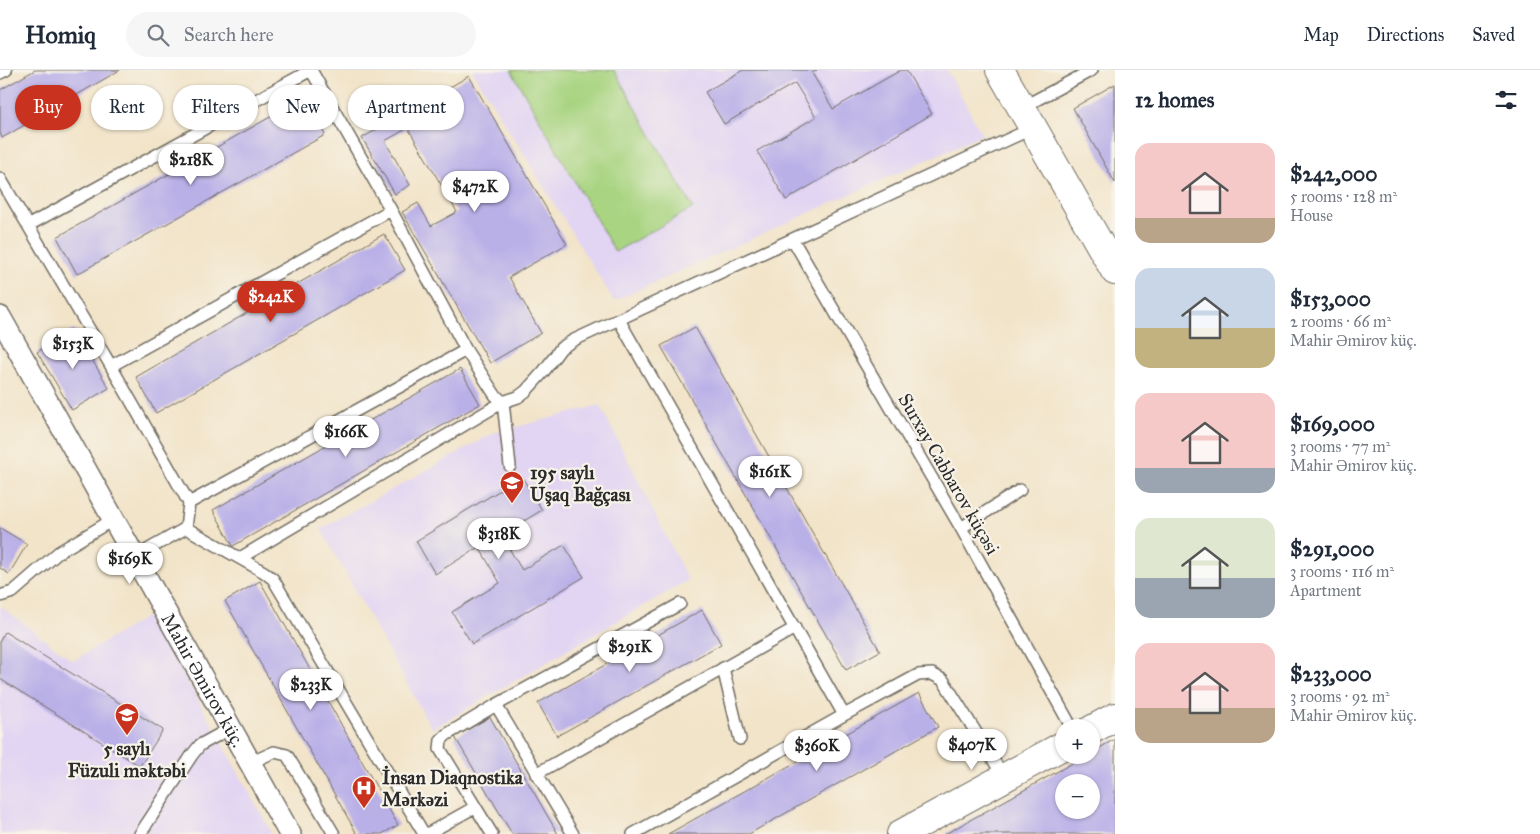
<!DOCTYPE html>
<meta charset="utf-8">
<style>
body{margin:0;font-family:"IM FELL Great Primer",serif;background:#f6f6f7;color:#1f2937;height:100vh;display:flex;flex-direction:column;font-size:19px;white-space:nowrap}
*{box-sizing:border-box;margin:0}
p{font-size:16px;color:#747a83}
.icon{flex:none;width:28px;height:28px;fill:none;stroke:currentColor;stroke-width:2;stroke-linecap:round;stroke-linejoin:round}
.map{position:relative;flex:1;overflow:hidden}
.side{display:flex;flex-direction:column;background:#fff;width:425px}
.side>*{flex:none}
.guide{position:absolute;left:15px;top:15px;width:475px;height:45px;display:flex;gap:10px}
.controls{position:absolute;left:1055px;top:649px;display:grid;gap:10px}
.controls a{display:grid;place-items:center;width:45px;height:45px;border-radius:50%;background:#fff;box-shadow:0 1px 4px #0004;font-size:25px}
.price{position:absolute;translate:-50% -42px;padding:0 11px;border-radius:18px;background:#fff;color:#222;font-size:16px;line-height:32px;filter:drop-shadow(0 1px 2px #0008)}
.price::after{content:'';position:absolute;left:50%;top:30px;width:15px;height:11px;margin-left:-8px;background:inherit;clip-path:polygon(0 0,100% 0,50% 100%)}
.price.selected{background:#c8321e;color:#fff}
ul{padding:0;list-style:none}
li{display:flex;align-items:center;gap:15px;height:125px;padding:0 20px}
li span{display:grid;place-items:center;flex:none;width:140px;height:100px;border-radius:15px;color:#555}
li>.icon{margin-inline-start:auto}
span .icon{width:60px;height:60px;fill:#fffc;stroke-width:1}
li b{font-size:21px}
h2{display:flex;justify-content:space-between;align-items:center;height:60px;padding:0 20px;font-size:21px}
.pill{padding:0 18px;border-radius:22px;background:#fff;box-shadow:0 1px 4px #0004;font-size:18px;line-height:45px}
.pill.selected{background:#c8321e;color:#fff}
header{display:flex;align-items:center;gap:30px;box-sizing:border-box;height:70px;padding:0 25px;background:#fff;border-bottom:1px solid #e0e1e3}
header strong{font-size:24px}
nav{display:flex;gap:28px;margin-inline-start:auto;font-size:18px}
.search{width:350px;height:45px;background:#f6f6f7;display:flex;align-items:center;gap:12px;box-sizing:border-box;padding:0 18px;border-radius:28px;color:#747a83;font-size:19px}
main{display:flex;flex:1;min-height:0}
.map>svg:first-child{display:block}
</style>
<header>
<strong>Homiq</strong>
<div class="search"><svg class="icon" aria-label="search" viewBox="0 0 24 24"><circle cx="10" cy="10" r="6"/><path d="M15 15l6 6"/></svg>Search here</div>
<nav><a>Map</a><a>Directions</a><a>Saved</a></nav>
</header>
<main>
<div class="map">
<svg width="1115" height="764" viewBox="0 0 1115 764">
<rect width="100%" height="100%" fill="#f7f3e8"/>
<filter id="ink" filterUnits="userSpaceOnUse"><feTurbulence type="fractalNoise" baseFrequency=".02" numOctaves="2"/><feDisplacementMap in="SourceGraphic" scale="10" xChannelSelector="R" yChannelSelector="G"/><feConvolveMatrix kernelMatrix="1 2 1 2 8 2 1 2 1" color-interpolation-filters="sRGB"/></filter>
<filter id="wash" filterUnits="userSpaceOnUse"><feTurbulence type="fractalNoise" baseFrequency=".0096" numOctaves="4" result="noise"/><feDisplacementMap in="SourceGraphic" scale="20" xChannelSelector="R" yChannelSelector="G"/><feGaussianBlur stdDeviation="1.12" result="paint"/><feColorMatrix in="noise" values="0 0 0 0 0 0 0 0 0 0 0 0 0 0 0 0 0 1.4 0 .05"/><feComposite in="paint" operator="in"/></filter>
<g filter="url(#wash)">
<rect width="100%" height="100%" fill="#f2e4c9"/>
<!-- built -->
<path fill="#e2d4f3" d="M472 0H947L982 65 614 231Z
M600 335 688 510 432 659 321 459 494 363Z
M0 536 73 591 151 544 272 764H0Z"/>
<!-- green -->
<path fill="#a9d481" stroke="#6a8056" d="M511 0H614L693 138 615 182Z"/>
<g id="blocks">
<!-- building -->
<path fill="#bab0e8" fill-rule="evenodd" d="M35 0H120L2 68 0 63V20Z
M743 0H817L812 3 833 39 901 0H906L932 44 786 130 757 81 816 47 795 13 724 54 705 22Z
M469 6 567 174 509 207 541 263 490 293 402 142 418 133 431 156 457 142 408 58 385 71 410 115 395 124 362 68Z
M1115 14V113L1073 38Z
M304 28 325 65 77 204 57 167Z
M384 164 405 200 156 343 136 307Z
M695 257 880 581 846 600 661 276Z
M74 260 109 318 72 340 37 282Z
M460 299 480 334 233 476 213 440Z
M522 407 542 440 501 465 522 500 564 475 584 507 472 574 452 542 500 513 479 477 435 504 416 471Z
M0 458 27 474 9 504 0 498Z
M260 511 398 755 382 764H357L225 531Z
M702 540 721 574 557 666 538 633Z
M5 562 163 660 140 696 0 609V570Z
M919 623 938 657 749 764H668Z
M490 647 558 764H512L455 667Z
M1115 669V764H945L1087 685H1091V683ZM1064 712H1091V740H1064Z"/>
</g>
</g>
<g filter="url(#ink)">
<use href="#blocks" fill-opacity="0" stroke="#716c62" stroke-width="1"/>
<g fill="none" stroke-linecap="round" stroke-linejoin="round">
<defs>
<path id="lane" d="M311 0 391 140 466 280 495 325 503 332 510 396
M0 3 6 0
M1021 38 1092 0
M0 108 111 296 189 433 186 458 264 502 273 509 424 764
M29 155 311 0
M793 170 961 458 1072 658
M619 250 844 645
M111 296 391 140
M189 433 466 280
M961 458 1020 420
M135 487 186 458
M240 488 503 332 518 327 526 321 544 301 561 278 574 270 1033 58
M0 526 13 522 59 482 114 449
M723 598 740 669
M496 635 573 764
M250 693 274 682 287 685 334 764
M536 704 795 558
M140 764 192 685 200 675 231 658
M427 764 475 737
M492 764 440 679 441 670 446 665 496 635 680 534
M633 764 844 645 918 605 932 604 943 610 1004 707"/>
<g id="street">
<path id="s1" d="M0 247 290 764"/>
</g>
<path id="secondary" d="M1000 0 1115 201
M1091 660 1115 647
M901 764 1064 675"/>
</defs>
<!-- lane casing -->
<use href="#lane" stroke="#716c62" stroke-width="14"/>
<!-- street casing -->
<use href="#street" stroke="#716c62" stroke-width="24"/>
<!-- secondary casing -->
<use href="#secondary" stroke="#716c62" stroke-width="30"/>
<!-- lane -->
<use href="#lane" stroke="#fff" stroke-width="11"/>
<!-- street -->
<use href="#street" stroke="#fff" stroke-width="21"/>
<!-- secondary -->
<use href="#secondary" stroke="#fff" stroke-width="28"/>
</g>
</g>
<!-- icons -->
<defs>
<symbol id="school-pin" viewBox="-11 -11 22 30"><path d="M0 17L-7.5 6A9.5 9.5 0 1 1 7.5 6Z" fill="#c8321e" stroke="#f7f3e8"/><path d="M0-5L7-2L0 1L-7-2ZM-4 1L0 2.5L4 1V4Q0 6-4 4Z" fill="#fff"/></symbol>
<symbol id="hospital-pin" viewBox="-11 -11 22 30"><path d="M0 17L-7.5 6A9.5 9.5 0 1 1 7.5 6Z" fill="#c8321e" stroke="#f7f3e8"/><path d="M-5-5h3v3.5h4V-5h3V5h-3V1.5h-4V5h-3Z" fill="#fff"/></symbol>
</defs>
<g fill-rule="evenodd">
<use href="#school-pin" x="498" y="399" width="28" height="38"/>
<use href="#school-pin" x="113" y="631" width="28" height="38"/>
<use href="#hospital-pin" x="350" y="704" width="28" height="38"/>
</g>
<g text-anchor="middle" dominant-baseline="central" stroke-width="4.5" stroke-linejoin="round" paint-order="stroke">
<!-- poi labels -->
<g font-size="19" font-weight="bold" fill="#2b2b2b" stroke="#f7f3e8" text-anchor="start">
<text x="530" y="402">195 saylı<tspan x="530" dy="22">Uşaq Bağçası</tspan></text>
<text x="127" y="678" text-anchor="middle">5 saylı<tspan x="127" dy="22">Füzuli məktəbi</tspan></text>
<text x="382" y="707">İnsan Diaqnostika<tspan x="382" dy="22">Mərkəzi</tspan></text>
</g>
<!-- street labels -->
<g font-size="19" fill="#2b2b2b" stroke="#f7f3e8">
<text transform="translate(949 404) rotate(60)">Surxay Cabbarov küçəsi</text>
<text stroke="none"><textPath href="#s1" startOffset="416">Mahir Əmirov küç.</textPath></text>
</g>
</g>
</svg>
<div class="controls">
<a>+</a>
<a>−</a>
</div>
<b class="price" style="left:191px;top:116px">$218K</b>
<b class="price" style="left:475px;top:143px">$472K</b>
<b class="price selected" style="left:271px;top:253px">$242K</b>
<b class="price" style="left:73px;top:300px">$153K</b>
<b class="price" style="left:346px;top:388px">$166K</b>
<b class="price" style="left:770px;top:428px">$161K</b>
<b class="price" style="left:499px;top:490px">$318K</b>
<b class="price" style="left:130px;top:515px">$169K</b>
<b class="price" style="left:630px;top:603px">$291K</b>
<b class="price" style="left:311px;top:641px">$233K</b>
<b class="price" style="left:972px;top:701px">$407K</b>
<b class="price" style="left:817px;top:702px">$360K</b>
<div class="guide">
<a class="pill selected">Buy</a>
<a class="pill">Rent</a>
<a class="pill">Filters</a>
<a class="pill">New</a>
<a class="pill">Apartment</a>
</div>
</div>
<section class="side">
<h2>12 homes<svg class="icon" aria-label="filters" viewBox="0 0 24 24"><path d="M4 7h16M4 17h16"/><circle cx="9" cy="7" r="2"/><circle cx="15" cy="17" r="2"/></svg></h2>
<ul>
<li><span style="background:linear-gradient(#f6c9c9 75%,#b9a48a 0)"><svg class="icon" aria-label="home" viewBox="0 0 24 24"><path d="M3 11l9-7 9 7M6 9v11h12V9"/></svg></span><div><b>$242,000</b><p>5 rooms · 128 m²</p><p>House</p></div></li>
<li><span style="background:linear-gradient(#c9d6e8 60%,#c2b280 0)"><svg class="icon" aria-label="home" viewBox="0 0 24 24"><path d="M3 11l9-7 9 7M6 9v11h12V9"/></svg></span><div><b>$153,000</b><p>2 rooms · 66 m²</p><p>Mahir Əmirov küç.</p></div></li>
<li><span style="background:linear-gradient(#f6c9c9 75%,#9aa5b1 0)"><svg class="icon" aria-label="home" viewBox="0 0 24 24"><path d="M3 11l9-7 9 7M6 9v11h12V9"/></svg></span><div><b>$169,000</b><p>3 rooms · 77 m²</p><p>Mahir Əmirov küç.</p></div></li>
<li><span style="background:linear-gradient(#dfe7d0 60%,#9aa5b1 0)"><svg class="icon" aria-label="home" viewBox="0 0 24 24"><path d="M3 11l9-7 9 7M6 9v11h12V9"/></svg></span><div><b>$291,000</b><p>3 rooms · 116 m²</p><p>Apartment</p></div></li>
<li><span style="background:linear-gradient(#f6c9c9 65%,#b9a48a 0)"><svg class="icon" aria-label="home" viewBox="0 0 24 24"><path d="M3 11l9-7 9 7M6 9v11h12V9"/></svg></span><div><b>$233,000</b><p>3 rooms · 92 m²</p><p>Mahir Əmirov küç.</p></div></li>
</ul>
</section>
</main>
